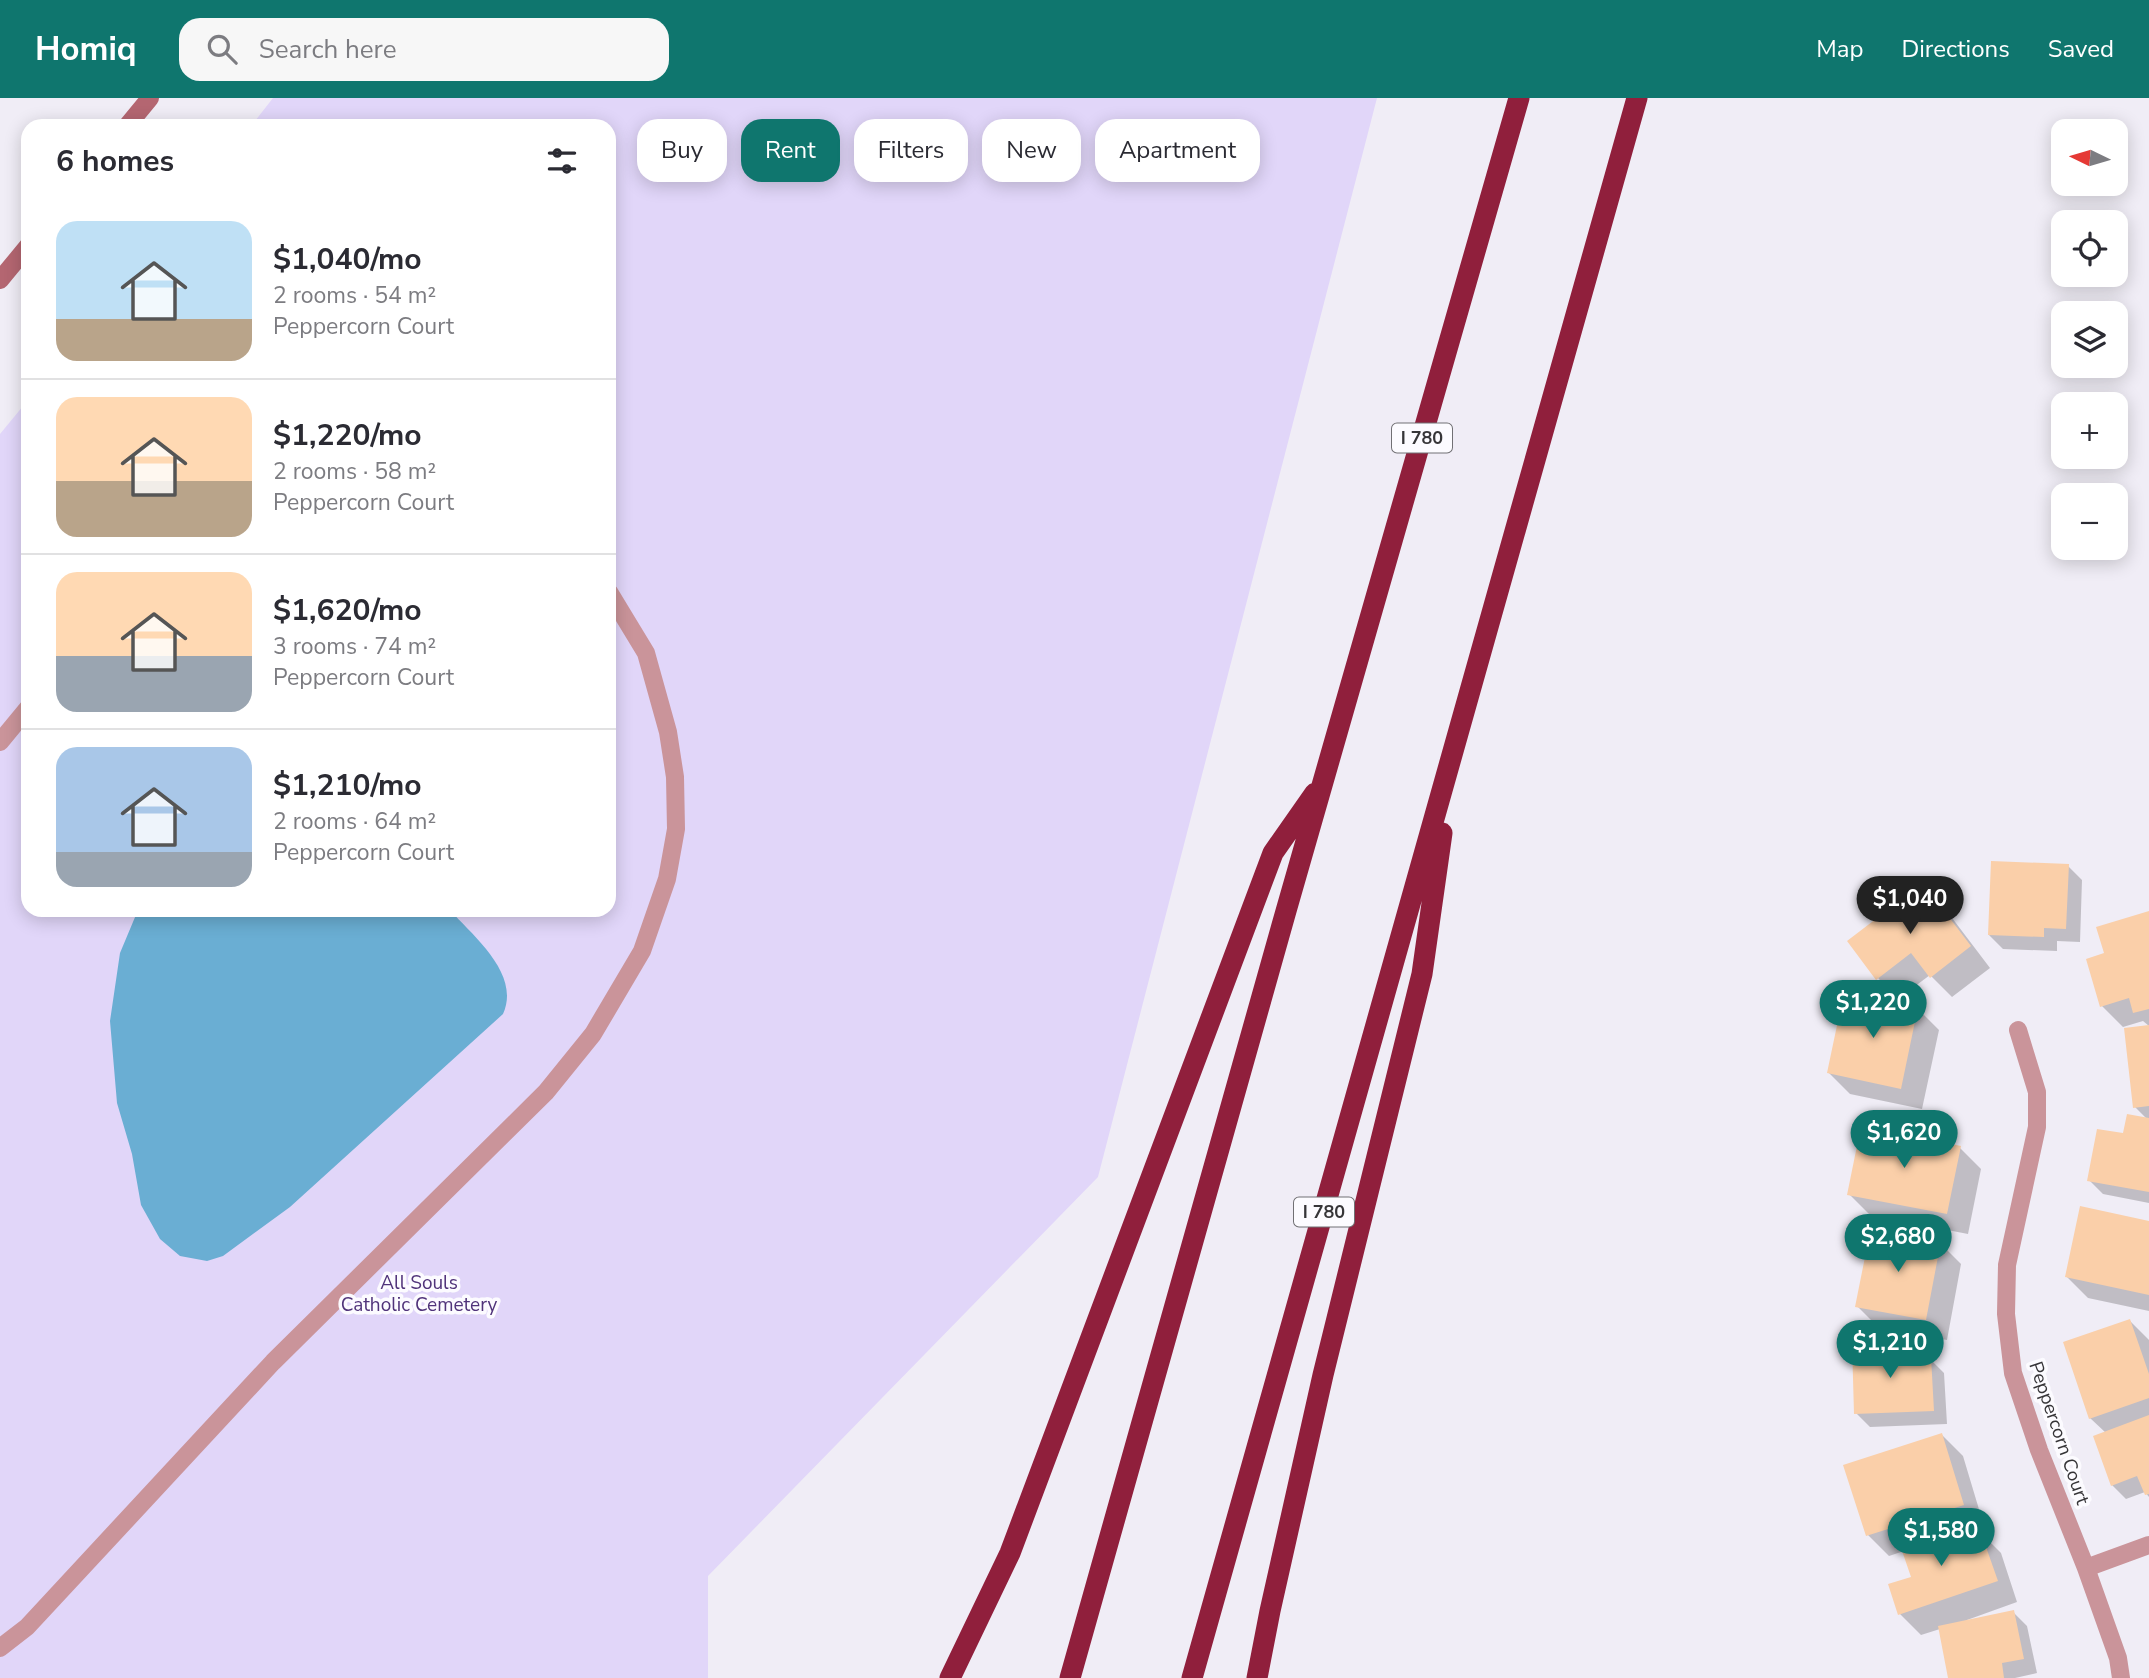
<!DOCTYPE html>
<meta charset="utf-8">
<style>
body{margin:0;font-family:"Nunito Sans",sans-serif;background:#f7f7f7;color:#2b2b33;height:100vh;display:flex;flex-direction:column;font-size:26px;white-space:nowrap}
*{box-sizing:border-box;margin:0}
p{font-size:23px;color:#7c7c81}
.icon{flex:none;width:38px;height:38px;fill:none;stroke:currentColor;stroke-width:2;stroke-linecap:round;stroke-linejoin:round}
.map{position:relative;flex:1;overflow:hidden}
.drawer{position:absolute;left:21px;top:21px;width:595px;height:798px;display:flex;flex-direction:column;background:#fff;border-radius:21px;box-shadow:0 4px 18px #0003}
.drawer>*{flex:none}
.banner{position:absolute;left:637px;top:21px;width:665px;height:63px;display:flex;gap:14px}
.needle{width:46px;rotate:275deg}
.buttons{position:absolute;left:2051px;top:21px;display:grid;gap:14px}
.buttons a{display:grid;place-items:center;width:77px;height:77px;border-radius:14px;background:#fff;box-shadow:0 4px 18px #0003;font-size:35px}
.price{position:absolute;translate:-50% -60px;padding:0 16px;border-radius:24px;background:#0f766e;color:#fff;font-size:23px;line-height:46px;filter:drop-shadow(0 2px 4px #0008)}
.price::after{content:'';position:absolute;left:50%;top:42px;width:21px;height:16px;margin-left:-10px;background:inherit;clip-path:polygon(0 0,100% 0,50% 100%)}
.price.current{background:#222;color:#fff}
ul{padding:0;list-style:none}
li{display:flex;align-items:center;gap:21px;height:175px;padding:0 35px}
li+li{border-top:2px solid #e1e1e2}
li span{display:grid;place-items:center;flex:none;width:196px;height:140px;border-radius:21px;color:#555}
li>.icon{margin-inline-start:auto}
span .icon{width:84px;height:84px;fill:#fffc;stroke-width:1}
li b{font-size:30px}
h2{display:flex;justify-content:space-between;align-items:center;height:84px;padding:0 35px;font-size:30px}
.chip{padding:0 24px;border-radius:21px;background:#fff;box-shadow:0 4px 18px #0003;font-size:24px;line-height:63px}
.chip.current{background:#0f766e;color:#fff}
header{display:flex;align-items:center;gap:42px;box-sizing:border-box;height:98px;padding:0 35px;background:#0f766e;color:#fff}
header strong{font-size:33px}
nav{display:flex;gap:38px;margin-inline-start:auto;font-size:24px}
.search{width:490px;height:63px;background:#f7f7f7;display:flex;align-items:center;gap:18px;box-sizing:border-box;padding:0 24px;border-radius:21px;color:#7c7c81;font-size:26px}
.map>svg:first-child{display:block}
</style>
<header>
<strong>Homiq</strong>
<div class="search"><svg class="icon" aria-label="search" viewBox="0 0 24 24"><circle cx="10" cy="10" r="6"/><path d="M15 15l6 6"/></svg>Search here</div>
<nav><a>Map</a><a>Directions</a><a>Saved</a></nav>
</header>
<div class="map">
<svg width="2149" height="1580" viewBox="0 0 2149 1580">
<rect width="100%" height="100%" fill="#f0edf6"/>
<!-- green -->
<path fill="#e1d6f9" d="M273 0H1377L1098 1079 708 1478V1580H0V336L28 302V812H609V28H251Z"/>
<!-- water -->
<path fill="#6aaed3" d="M138 812H450C474 839 521 876 503 916L290 1109 223 1158 207 1163 180 1158 160 1141 141 1107 132 1056 117 1005 110 923 120 855Z"/>
<!-- shadow -->
<path fill="#0003" d="M2068 768 2082 782 2080 844 2057 843V853L2003 851 1989 837Z
M1923 788 1943 808 1990 870 1952 899 1930 877 1898 901 1878 880Z
M2149 815V928L2143 923 2123 929 2102 908 2106 857Z
M1918 911 1939 932 1922 1011 1850 996 1829 975Z
M2149 929V1105L2103 1096 2089 1082 2125 1038 2147 1021 2135 1009Z
M1960 1050 1981 1071 1968 1136 1870 1117 1849 1096Z
M2149 1124V1213L2088 1200 2067 1179Z
M1940 1145 1961 1166 1947 1242 1878 1229 1857 1208Z
M2130 1223 2149 1242V1399L2145 1394 2126 1401 2112 1387 2106 1335 2090 1320Z
M1900 1245 1914 1259V1262L1930 1261 1944 1275 1947 1326 1870 1329 1856 1315Z
M1942 1337 1963 1358 1984 1428 1956 1437 1960 1440 1980 1434 2001 1455 2017 1504 1967 1522 1968 1524 2013 1514 2027 1528 2037 1575 2015 1580H1950L1940 1531 1921 1537 1900 1516 1890 1488 1913 1480 1904 1453 1889 1458 1868 1437Z"/>
<!-- building -->
<path fill="#facfa9" d="M1991 763 2069 766 2066 831 2044 830V839L1988 837Z
M1923 785 1971 848 1930 880 1911 855 1876 882 1847 843Z
M2149 813V911L2133 915 2129 900 2100 909 2086 861 2104 855 2096 829Z
M1844 894 1918 909 1901 991 1827 975Z
M2149 927V1008L2133 1010 2124 930Z
M2127 1016 2149 1020V1094L2087 1083 2097 1031 2123 1035Z
M1861 1028 1961 1048 1947 1116 1847 1097Z
M2080 1108 2149 1123V1197L2065 1179Z
M1871 1129 1941 1143 1926 1222 1855 1209Z
M2130 1221 2149 1276V1300L2089 1321 2063 1244Z
M1900 1243 1901 1261 1931 1259 1934 1313 1854 1316 1852 1245Z
M2149 1317V1396L2145 1397 2137 1378 2111 1388 2093 1338Z
M1942 1335 1964 1407 1866 1438 1843 1367Z
M1947 1425 1952 1441 1980 1432 1998 1483 1898 1517 1888 1486 1911 1479 1898 1441Z
M2014 1512 2024 1561 2002 1565 2004 1580H1948L1938 1528Z"/>
<g fill="none" stroke-linecap="round" stroke-linejoin="round">
<!-- service -->
<path stroke="#ca949a" stroke-width="18" d="M0 644 28 610
M0 1550 27 1529 273 1264 546 994 593 936 642 853 667 781 676 731 675 679 668 634 646 555 609 494"/>
<!-- minor -->
<path stroke="#ca949a" stroke-width="18" d="M2018 932 2037 994V1029L2007 1167 2006 1216 2013 1275 2039 1352 2086 1470 2118 1560 2121 1580
M2086 1470 2149 1447"/>
<!-- secondary -->
<path stroke="#b46671" stroke-width="18" d="M127 28 150 0
M0 182 28 148"/>
<!-- motorway -->
<path stroke="#901f3c" stroke-width="21" d="M950 1580 1010 1455 1273 755 1315 695
M1070 1580 1286 813 1519 0
M1192 1580 1637 0
M1257 1580 1270 1513 1323 1277 1422 876 1442 735"/>
</g>
<g text-anchor="middle" dominant-baseline="central" stroke-width="7" stroke-linejoin="round" paint-order="stroke">
<!-- shield labels -->
<g fill="#fcfbff" stroke="#717074" stroke-width="2">
<rect x="1392" y="325.5" width="60" height="29" rx="5"/>
<rect x="1294" y="1099.5" width="60" height="29" rx="5"/>
</g>
<g font-size="18" font-weight="bold" fill="#363538">
<text x="1422" y="340">I 780</text>
<text x="1324" y="1114">I 780</text>
</g>
<!-- park labels -->
<g font-size="19" fill="#50337a" stroke="#fcfbff">
<text x="419" y="1185">All Souls<tspan x="419" dy="22">Catholic Cemetery</tspan></text>
</g>
<!-- street labels -->
<g font-size="19" fill="#363538" stroke="#fcfbff">
<text transform="translate(2059 1335) rotate(71)">Peppercorn Court</text>
</g>
</g>
</svg>
<div class="buttons">
<a><svg class="needle" viewBox="-14 -14 28 28"><path d="M0-13l5 13h-10z" fill="#e53935"/><path d="M0 13l5-13h-10z" fill="#7c7c81"/></svg></a>
<a><svg class="icon" aria-label="locate" viewBox="0 0 24 24"><circle cx="12" cy="12" r="6"/><path d="M12 2v4M12 18v4M2 12h4M18 12h4"/></svg></a>
<a><svg class="icon" aria-label="layers" viewBox="0 0 24 24"><path d="M12 4l9 5-9 5-9-5zM3 14l9 5 9-5"/></svg></a>
<a>+</a>
<a>−</a>
</div>
<b class="price current" style="left:1910px;top:838px">$1,040</b>
<b class="price" style="left:1873px;top:942px">$1,220</b>
<b class="price" style="left:1904px;top:1072px">$1,620</b>
<b class="price" style="left:1898px;top:1176px">$2,680</b>
<b class="price" style="left:1890px;top:1282px">$1,210</b>
<b class="price" style="left:1941px;top:1470px">$1,580</b>
<div class="banner">
<a class="chip">Buy</a>
<a class="chip current">Rent</a>
<a class="chip">Filters</a>
<a class="chip">New</a>
<a class="chip">Apartment</a>
</div>
<section class="drawer">
<h2>6 homes<svg class="icon" aria-label="filters" viewBox="0 0 24 24"><path d="M4 7h16M4 17h16"/><circle cx="9" cy="7" r="2"/><circle cx="15" cy="17" r="2"/></svg></h2>
<ul>
<li><span style="background:linear-gradient(#bfe0f5 70%,#b9a48a 0)"><svg class="icon" aria-label="home" viewBox="0 0 24 24"><path d="M3 11l9-7 9 7M6 9v11h12V9"/></svg></span><div><b>$1,040/mo</b><p>2 rooms · 54 m²</p><p>Peppercorn Court</p></div></li>
<li><span style="background:linear-gradient(#ffd9b3 60%,#b9a48a 0)"><svg class="icon" aria-label="home" viewBox="0 0 24 24"><path d="M3 11l9-7 9 7M6 9v11h12V9"/></svg></span><div><b>$1,220/mo</b><p>2 rooms · 58 m²</p><p>Peppercorn Court</p></div></li>
<li><span style="background:linear-gradient(#ffd9b3 60%,#9aa5b1 0)"><svg class="icon" aria-label="home" viewBox="0 0 24 24"><path d="M3 11l9-7 9 7M6 9v11h12V9"/></svg></span><div><b>$1,620/mo</b><p>3 rooms · 74 m²</p><p>Peppercorn Court</p></div></li>
<li><span style="background:linear-gradient(#a9c7e8 75%,#9aa5b1 0)"><svg class="icon" aria-label="home" viewBox="0 0 24 24"><path d="M3 11l9-7 9 7M6 9v11h12V9"/></svg></span><div><b>$1,210/mo</b><p>2 rooms · 64 m²</p><p>Peppercorn Court</p></div></li>
</ul>
</section>
</div>
